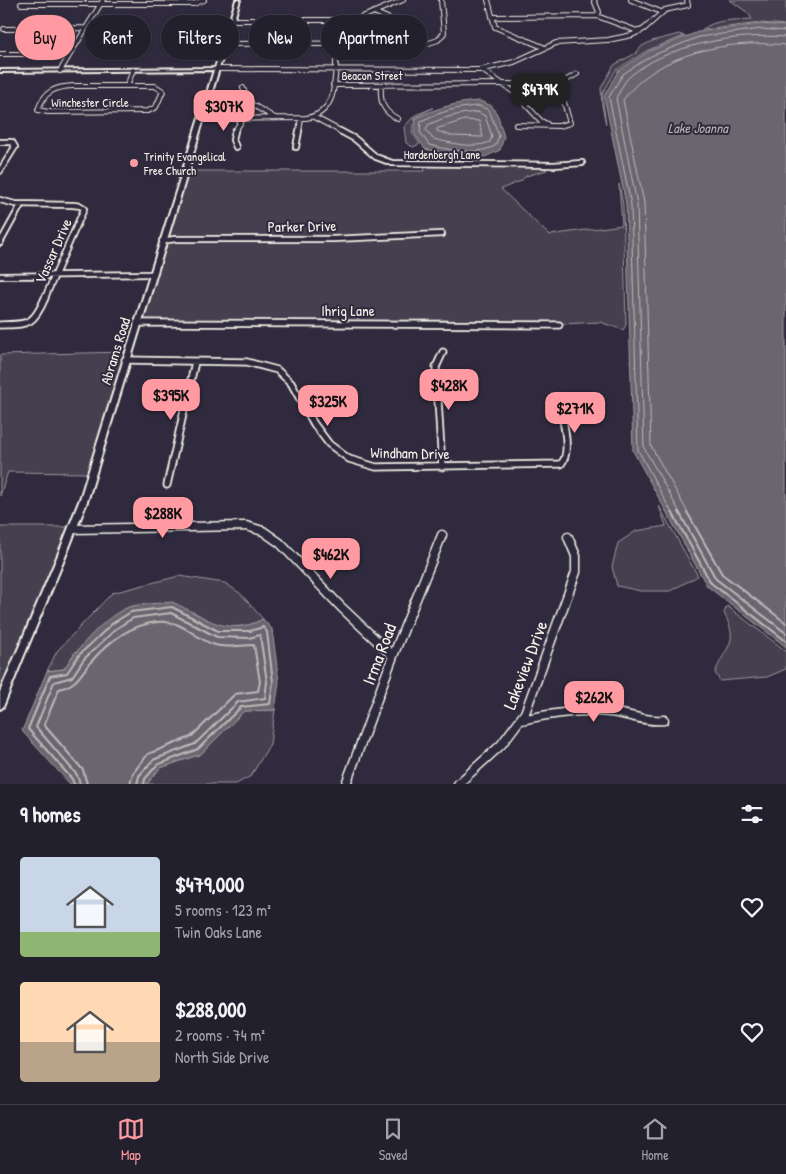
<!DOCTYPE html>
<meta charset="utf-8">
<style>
body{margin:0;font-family:"Patrick Hand",sans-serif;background:#2b2836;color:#f1f3f6;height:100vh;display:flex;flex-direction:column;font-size:19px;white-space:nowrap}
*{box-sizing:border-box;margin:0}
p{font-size:16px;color:#a3a3aa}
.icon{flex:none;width:28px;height:28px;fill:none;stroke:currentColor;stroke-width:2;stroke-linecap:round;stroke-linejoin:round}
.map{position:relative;height:784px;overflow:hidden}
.details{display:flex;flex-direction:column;background:#23202e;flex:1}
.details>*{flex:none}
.top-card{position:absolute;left:15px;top:15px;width:500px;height:45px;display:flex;gap:10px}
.price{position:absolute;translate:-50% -42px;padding:0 11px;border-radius:10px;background:#ff9aa2;color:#111;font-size:16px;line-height:32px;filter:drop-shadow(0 1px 2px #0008)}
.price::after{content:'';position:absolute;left:50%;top:30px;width:15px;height:11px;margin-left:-8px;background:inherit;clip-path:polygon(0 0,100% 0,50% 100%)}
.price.on{background:#222;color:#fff}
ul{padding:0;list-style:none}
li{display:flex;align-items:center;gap:15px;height:125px;padding:0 20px}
li span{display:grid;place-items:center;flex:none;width:140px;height:100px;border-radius:5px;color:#555}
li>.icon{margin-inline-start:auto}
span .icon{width:60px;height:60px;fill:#fffc;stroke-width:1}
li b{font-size:21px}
h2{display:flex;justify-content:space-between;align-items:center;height:60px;padding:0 20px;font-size:21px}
.pill{padding:0 18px;border-radius:22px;background:#23202e;box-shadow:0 1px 4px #0004,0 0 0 1px #403e4a;font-size:18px;line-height:45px}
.pill.on{background:#ff9aa2;color:#111}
.tabs{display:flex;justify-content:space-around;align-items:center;height:70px;border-top:1px solid #403e4a;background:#23202e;font-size:14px;color:#a3a3aa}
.tabs a{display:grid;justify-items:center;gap:2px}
.tabs .on{color:#ff9aa2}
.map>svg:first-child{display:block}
</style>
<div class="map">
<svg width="786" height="784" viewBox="0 0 786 784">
<rect width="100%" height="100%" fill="#2f2a3d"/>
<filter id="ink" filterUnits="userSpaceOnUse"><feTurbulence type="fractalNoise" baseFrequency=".02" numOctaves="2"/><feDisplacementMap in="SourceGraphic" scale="10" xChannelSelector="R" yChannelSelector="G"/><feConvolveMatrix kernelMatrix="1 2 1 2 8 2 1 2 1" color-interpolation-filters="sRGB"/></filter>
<g filter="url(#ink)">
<!-- green -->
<path fill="#454050" stroke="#9c989c" d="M730 0H786V25L760 23 702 30C713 19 736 20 752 19L748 13Z
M679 34 684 36 648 50 616 70 602 95 606 124 602 106 601 88 614 65 636 53 642 46 652 41Z
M433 108 414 118 412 133 420 144 413 147 406 143 404 127 415 115Z
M432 155 498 165 536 164 547 170 526 176 521 181 501 189 549 235 622 225 619 184 623 204 626 325 623 330 600 322 487 328 446 320 140 323 187 171H425L423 160Z
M125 352 88 473 8 472 0 496V355Z
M659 506 698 576 670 591H641L617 586 612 567 618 543 636 531 666 526Z
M0 527H70L35 606 0 691Z
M179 576 225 583 241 594 263 619 249 626 219 627 194 612 75 652 64 669 47 671 57 651 112 593Z
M727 606 786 651V669L767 677 720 681 715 673C726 644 740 644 724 613Z
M275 710 270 744 251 776 236 784H147L160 768 201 754 244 711Z"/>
<!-- water -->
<path fill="#6a6670" stroke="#a19ea0" d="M761 24 786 26V647L707 586 633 451 626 204 604 96 618 71 649 51 698 32Z
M480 101 492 106 498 116 504 137 500 150 485 157 449 155 425 149 414 133 416 118C437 108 457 102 480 101Z
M172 602C206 617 226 638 263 619L272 629 279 682 275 710 244 711 201 754 160 768 147 784H70L22 731 47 671 64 669C77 649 106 615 129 607 142 603 159 604 172 602Z"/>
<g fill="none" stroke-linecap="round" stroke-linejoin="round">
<!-- shore-far1 -->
<path stroke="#bdb9b8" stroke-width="1" d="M479 106 489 110 499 136 495 146C473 156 451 150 429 145L420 132 421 121C440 112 458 107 479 106Z
M478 112 485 116 492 136 490 142C471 149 452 143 433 139L426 130 428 125C444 117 460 113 478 112Z
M465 120 479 121 483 137 452 136 437 131V129Z
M672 513 638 450 631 204 609 97 623 74 651 56 699 37 761 29 786 31
M680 513 644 448 637 204 616 98C620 92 623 83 628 78 665 44 738 33 786 37
M688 513 651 446 644 203 623 100C657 52 730 39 786 45"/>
<!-- shore -->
<path stroke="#bdb9b8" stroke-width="2" d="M672 512 711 583 786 641
M679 512 716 579 786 633
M687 512 722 574 786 623
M74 784 72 779 28 729 50 676 67 673 79 655 113 623 131 612 172 607 218 631H250L263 627 267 632 273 682 270 704 241 707 198 749 157 765 145 779 144 784
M80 784 77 775 36 727 54 682 72 677 84 659 117 628 133 618 171 613 217 637 249 638 260 635 267 682 265 698 238 702 195 744 153 760 139 776 137 784
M87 784 83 770 44 725 59 689C78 684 78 677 90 663 107 643 130 625 157 622 181 619 192 636 212 644 225 649 240 645 254 645L260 682 258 691 235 694 191 737 148 754 133 773 130 784"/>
<defs>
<path id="minor-far3" d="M488 0 495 27 543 47
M631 0 661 12
M21 4H193L204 0
M374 12 394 21
M597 16 640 32
M492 17 597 16 599 12 594 0
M231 20H355L403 0
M4 29 85 28
M224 44 429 43 438 40 444 33 441 0
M0 54H70
M216 69 480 70 514 62 556 43 608 40 632 35 644 29 665 10 688 5 687 0
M482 70 514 92 541 121 547 124
M60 71 103 0
M333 85 534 84 556 86
M381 85C380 102 382 111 398 119
M73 86H155L163 91 156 107 148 111 48 112 38 110C44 91 55 87 73 86Z
M127 86 133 70
M556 86 577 74
M243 88 248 102 275 118
M314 117 342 132
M201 119 306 118C341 113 334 72 337 44
M516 125 559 126 570 123 561 92 556 86
M234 132 243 119
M299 132 301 118"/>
<path id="minor-far2" d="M235 131 233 140 236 147
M340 131 355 139 376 157 392 163 554 165 582 163
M0 142H12L15 147 0 171
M296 147 299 131
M0 200 15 204 73 205 81 206 84 209 44 300
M162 241 175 239H333L442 234
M0 243 21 205
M0 276 152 274"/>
<path id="minor-far1" d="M137 323 559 325
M0 325C28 324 33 326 45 298
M125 360 247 362 277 370 291 383 314 424 329 444 349 459 376 467 561 464C573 452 561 413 558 397
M442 467 436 367 443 352
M167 485 195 362"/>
<path id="minor" d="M73 529 246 526 263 531 280 543 341 607 393 656
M521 720C550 714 580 709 610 712 629 714 645 722 664 720
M346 784 393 656 442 535
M458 784 501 745 525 713 576 572V556L568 537"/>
<path id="tertiary" d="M236 0H240L88 499 68 550 25 653 3 707 0 709V692L60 550 80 499 214 70 0 72V70L215 68Z"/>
</defs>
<!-- minor-far3 casing -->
<use href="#minor-far3" stroke="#f4f1e8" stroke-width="6"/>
<!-- minor-far2 casing -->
<use href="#minor-far2" stroke="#f4f1e8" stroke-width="8"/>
<!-- minor-far1 casing -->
<use href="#minor-far1" stroke="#f4f1e8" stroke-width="9"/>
<!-- minor casing -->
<use href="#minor" stroke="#f4f1e8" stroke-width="11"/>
<!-- tertiary casing -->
<use href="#tertiary" stroke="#f4f1e8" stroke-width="4"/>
<!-- minor-far3 -->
<use href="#minor-far3" stroke="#2f2a3d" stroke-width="4"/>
<!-- minor-far2 -->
<use href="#minor-far2" stroke="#2f2a3d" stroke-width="4.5"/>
<!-- minor-far1 -->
<use href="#minor-far1" stroke="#2f2a3d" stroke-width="5.5"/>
<!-- minor -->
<use href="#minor" stroke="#2f2a3d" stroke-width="8"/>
<!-- tertiary -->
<use href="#tertiary" fill="#2f2a3d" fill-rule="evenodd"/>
</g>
</g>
<!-- markers -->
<circle fill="#ff9aa2" stroke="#2f2a3d" stroke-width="2" cx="134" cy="163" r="5"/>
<g text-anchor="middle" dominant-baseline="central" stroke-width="4" stroke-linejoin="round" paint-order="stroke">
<!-- far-street labels -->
<g font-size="12" fill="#f4f1e8" stroke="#2f2a3d">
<text x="372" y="75">Beacon Street</text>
<text x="90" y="102">Winchester Circle</text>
<text x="442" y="154">Hardenbergh Lane</text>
</g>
<!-- far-poi labels -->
<g font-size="12" fill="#f4f1e8" stroke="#2f2a3d" text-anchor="start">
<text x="144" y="156">Trinity Evangelical<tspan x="144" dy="14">Free Church</tspan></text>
</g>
<!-- far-water labels -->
<g font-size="14" font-style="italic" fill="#b6b2b2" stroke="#2f2a3d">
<text x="698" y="127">Lake Joanna</text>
</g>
<!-- street labels -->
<g font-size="15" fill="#f4f1e8" stroke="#2f2a3d">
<text transform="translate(302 226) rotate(-1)">Parker Drive</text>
<text transform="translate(53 251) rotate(-66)">Vassar Drive</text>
<text x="348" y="310">Ihrig Lane</text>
<text transform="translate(115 351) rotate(-73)">Abrams Road</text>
<text transform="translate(410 453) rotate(1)">Windham Drive</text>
</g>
<!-- near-street labels -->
<g font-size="18" fill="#f4f1e8" stroke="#2f2a3d">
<text transform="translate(379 654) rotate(-69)">Irma Road</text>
<text transform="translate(525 665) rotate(-69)">Lakeview Drive</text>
</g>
</g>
</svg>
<b class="price on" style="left:540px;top:115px">$479K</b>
<b class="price" style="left:224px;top:132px">$307K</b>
<b class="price" style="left:449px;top:411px">$428K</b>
<b class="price" style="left:171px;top:421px">$395K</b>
<b class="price" style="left:328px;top:427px">$325K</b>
<b class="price" style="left:575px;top:434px">$271K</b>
<b class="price" style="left:163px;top:539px">$288K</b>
<b class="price" style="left:331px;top:580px">$462K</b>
<b class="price" style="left:594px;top:723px">$262K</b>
<div class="top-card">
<a class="pill on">Buy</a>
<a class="pill">Rent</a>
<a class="pill">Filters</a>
<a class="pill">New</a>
<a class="pill">Apartment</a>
</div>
</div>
<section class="details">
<h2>9 homes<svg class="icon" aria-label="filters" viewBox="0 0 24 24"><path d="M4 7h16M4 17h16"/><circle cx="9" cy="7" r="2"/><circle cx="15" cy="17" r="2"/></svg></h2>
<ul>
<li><span style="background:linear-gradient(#c9d6e8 75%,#8fb573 0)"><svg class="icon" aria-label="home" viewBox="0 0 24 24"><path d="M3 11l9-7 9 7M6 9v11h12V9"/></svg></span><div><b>$479,000</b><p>5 rooms · 123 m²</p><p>Twin Oaks Lane</p></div><svg class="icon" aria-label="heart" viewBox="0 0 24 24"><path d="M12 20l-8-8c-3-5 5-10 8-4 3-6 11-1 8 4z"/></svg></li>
<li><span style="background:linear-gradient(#ffd9b3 60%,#b9a48a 0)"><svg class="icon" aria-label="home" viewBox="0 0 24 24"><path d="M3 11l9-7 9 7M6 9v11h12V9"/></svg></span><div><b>$288,000</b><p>2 rooms · 74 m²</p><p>North Side Drive</p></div><svg class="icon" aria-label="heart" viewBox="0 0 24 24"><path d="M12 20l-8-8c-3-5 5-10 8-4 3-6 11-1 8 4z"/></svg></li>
</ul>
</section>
<nav class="tabs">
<a class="on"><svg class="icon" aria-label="map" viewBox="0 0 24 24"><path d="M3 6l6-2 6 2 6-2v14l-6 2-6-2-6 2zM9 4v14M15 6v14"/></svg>Map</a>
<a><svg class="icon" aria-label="saved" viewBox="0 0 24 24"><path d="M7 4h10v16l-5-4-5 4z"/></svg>Saved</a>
<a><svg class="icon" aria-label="home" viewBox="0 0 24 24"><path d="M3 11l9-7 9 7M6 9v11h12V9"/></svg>Home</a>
</nav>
